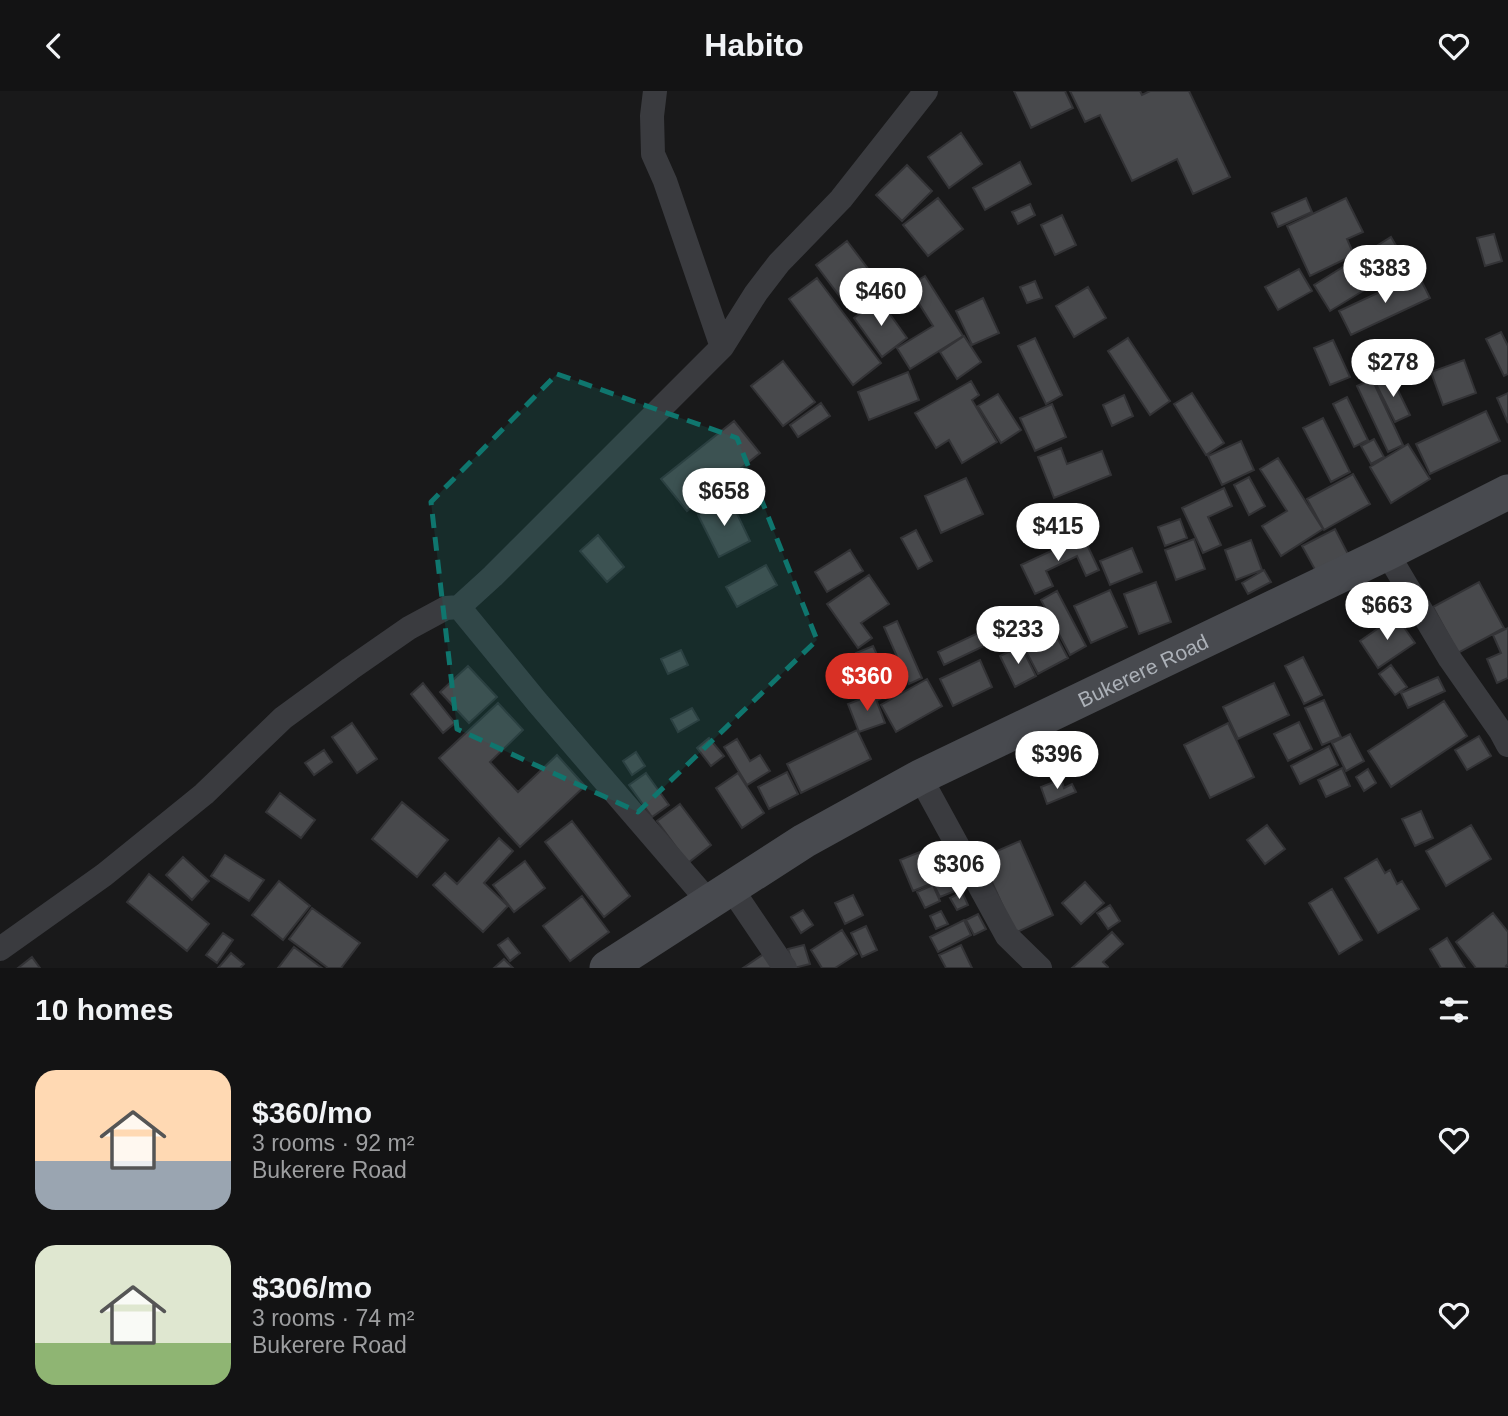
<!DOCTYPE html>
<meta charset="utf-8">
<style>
body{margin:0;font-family:Arial,sans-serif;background:#1c1c1d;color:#f1f3f6;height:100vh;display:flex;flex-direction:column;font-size:26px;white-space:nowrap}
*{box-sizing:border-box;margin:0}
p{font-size:23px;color:#9d9ea0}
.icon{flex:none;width:38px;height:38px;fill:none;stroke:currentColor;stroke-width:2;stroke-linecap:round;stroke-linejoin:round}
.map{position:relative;height:877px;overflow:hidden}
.sheet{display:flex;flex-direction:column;background:#131314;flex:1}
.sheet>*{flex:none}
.price{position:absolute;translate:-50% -60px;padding:0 16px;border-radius:24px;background:#fff;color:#222;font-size:23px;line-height:46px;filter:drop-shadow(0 2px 4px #0008)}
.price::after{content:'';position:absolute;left:50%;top:42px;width:21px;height:16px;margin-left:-10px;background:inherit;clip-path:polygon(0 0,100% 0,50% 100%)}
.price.current{background:#d93025;color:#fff}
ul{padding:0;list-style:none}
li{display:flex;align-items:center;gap:21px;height:175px;padding:0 35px}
li span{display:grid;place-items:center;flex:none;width:196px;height:140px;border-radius:21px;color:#555}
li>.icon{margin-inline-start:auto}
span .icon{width:84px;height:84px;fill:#fffc;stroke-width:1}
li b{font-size:30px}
h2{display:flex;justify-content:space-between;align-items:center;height:84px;padding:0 35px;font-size:30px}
header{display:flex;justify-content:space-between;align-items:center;height:91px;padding:0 35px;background:#131314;font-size:32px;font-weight:700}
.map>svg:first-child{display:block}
</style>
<header><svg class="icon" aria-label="back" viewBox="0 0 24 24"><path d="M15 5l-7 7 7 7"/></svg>Habito<svg class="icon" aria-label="heart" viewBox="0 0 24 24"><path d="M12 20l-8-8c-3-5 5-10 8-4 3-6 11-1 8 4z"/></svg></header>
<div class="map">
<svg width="1508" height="877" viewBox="0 0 1508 877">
<rect width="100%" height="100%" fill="#19191a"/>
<!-- building -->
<path fill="#48494c" stroke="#333336" stroke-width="2" d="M1014 0H1065L1073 17 1031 37Z
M1070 0H1140L1142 4 1150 0H1189L1230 86 1193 103 1177 68 1132 90 1100 24 1085 31Z
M961 42 982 73 949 97 928 66Z
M1020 71 1031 93 985 119 973 97Z
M907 74 932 100 902 130 876 104Z
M938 107 963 138 928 165 903 134Z
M1306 107 1312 121 1278 136 1272 122Z
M1346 107 1363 141 1347 148 1354 164 1310 185 1287 135Z
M1030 113 1035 124 1018 133 1012 121Z
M1062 124 1076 154 1055 164 1041 134Z
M1494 143 1502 170 1485 175 1477 147Z
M1391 146 1407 173 1330 220 1314 194Z
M847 150 882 196 850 219 816 174Z
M1299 178 1312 200 1278 219 1265 196Z
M1418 183 1430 207 1351 244 1339 220Z
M925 185 963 245 910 278 897 257 933 235 908 195Z
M817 187 881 272 853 294 789 208Z
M1035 190 1042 207 1027 212 1020 196Z
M1088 196 1106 227 1074 246 1056 215Z
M983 207 999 242 972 254 956 220Z
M879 208 907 247 882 266 854 227Z
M1501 241 1508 255V283L1504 285 1486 248Z
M964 245 981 271 957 288 940 261Z
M1035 247 1062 304 1046 313 1018 255Z
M1128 247 1170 310 1150 324 1108 260Z
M1333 249 1350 286 1330 294 1314 257Z
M1464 269 1476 302 1443 314 1431 281Z
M783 270 815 311 783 335 751 295Z
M908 281 919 309 869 329 858 301Z
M1391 285 1410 324 1395 331 1376 293Z
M1372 288 1403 354 1388 361 1357 295Z
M971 290 979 304 972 309 997 351 962 372 949 349 936 357 915 322Z
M1192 302 1224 352 1206 364 1174 313Z
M1508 302V332L1497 307Z
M998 303 1021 339 1001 352 978 315Z
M1124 304 1133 325 1112 335 1103 314Z
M1347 306 1368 349 1354 356 1333 313Z
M821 312 830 325 798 346 790 334Z
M1052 313 1066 346 1035 360 1020 327Z
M1486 320 1500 350 1430 383 1416 353Z
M1323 327 1350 381 1331 391 1303 337Z
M734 330 760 362 687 420 661 388Z
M1374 348 1384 366 1371 373 1361 355Z
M1241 350 1254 379 1222 394 1208 365Z
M1408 353 1430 388 1391 412 1370 376Z
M1061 357 1067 373 1102 360 1111 384 1054 407 1038 366Z
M1278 367 1323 438 1281 465 1262 435 1287 420 1260 378Z
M1353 383 1370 413 1324 439 1307 408Z
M1249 386 1265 415 1249 424 1234 394Z
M966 387 983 423 941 442 925 405Z
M1224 397 1232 415 1208 426 1221 454 1203 462 1182 417Z
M730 408 750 450 719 466 698 424Z
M1180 428 1187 447 1165 455 1158 436Z
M1335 438 1350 467 1318 484 1302 455Z
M916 439 932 470 918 478 901 447Z
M598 444 624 476 607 491 580 460Z
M1083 445 1099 479 1086 485 1077 465 1046 480 1053 495 1035 503 1021 474Z
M1194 448 1205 478 1176 489 1165 459Z
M1251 449 1262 479 1236 489 1225 459Z
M1132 457 1142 481 1110 494 1100 470Z
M850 459 863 480 827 501 815 481Z
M766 474 777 494 737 516 726 496Z
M1264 479 1271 491 1248 503 1242 492Z
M869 484 889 513 861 532 872 547 858 557 827 513Z
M1156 491 1171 531 1139 543 1124 503Z
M1479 491 1504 537 1458 562 1433 516Z
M1110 499 1127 536 1091 552 1074 515Z
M1057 500 1086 555 1070 564 1041 509Z
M1396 525 1415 552 1378 577 1360 550Z
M897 530 922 587 909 593 884 536Z
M1049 531 1068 567 1038 583 1019 547Z
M1508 537V587L1497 592 1487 568 1501 562 1493 544Z
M978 542 984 555 944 574 938 561Z
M873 555 894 601 878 609 856 562Z
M1021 555 1036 585 1015 596 1000 565Z
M681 559 688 574 668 583 661 568Z
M1303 566 1322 604 1304 613 1285 575Z
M980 569 992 596 953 615 940 588Z
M1391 574 1407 596 1395 604 1379 583Z
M468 575 497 606 469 632 440 601Z
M1438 586 1445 600 1408 617 1401 602Z
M927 588 942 615 896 641 881 614Z
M423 592 455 632 443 642 411 603Z
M1274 592 1289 624 1238 648 1223 616Z
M874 603 885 632 859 641 848 613Z
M1324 609 1341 646 1322 654 1305 617Z
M1444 610 1467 645 1391 696 1368 660Z
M498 612 523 639 490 671 518 701 557 664 585 695 520 756 439 667Z
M692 617 699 629 678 641 671 628Z
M1299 631 1312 658 1288 670 1274 643Z
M352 632 377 668 357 682 332 646Z
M1228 632 1254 686 1210 707 1184 654Z
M857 639 871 668 801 702 787 673Z
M1350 643 1364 670 1346 680 1332 652Z
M1479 645 1491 665 1467 679 1455 659Z
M709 647 724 665 711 675 697 657Z
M737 648 750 670 760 664 770 680 747 694 724 656Z
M1329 655 1338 674 1300 693 1291 675Z
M324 659 332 671 314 684 305 672Z
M636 661 645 675 632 684 623 670Z
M1342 677 1350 695 1326 706 1318 689Z
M1368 678 1376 692 1364 700 1356 686Z
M787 681 798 703 769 718 758 696Z
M646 682 669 714 652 726 629 694Z
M738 682 764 722 742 737 716 697Z
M1061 688 1064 697 1072 693 1076 701 1047 713 1041 696Z
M280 702 315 729 301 747 266 721Z
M402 711 448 749 417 786 372 748Z
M680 713 711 754 688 772 657 730Z
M1421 720 1433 747 1415 755 1402 728Z
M572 730 630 805 604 826 545 751Z
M1267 734 1285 758 1265 773 1247 749Z
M1471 734 1491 768 1446 795 1426 760Z
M499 747 513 760 484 792 508 815 483 841 433 794 445 782 457 793Z
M1020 750 1053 824 1015 842 981 767Z
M942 752 960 798 940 806 933 792 913 800 900 769Z
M225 764 264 789 249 810 211 785Z
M183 766 209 790 192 809 166 784Z
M1377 768 1385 782 1390 779 1397 793 1402 790 1419 818 1378 842 1345 787Z
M525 770 545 797 514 821 493 794Z
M149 783 209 833 187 860 127 811Z
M279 790 310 815 283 849 252 824Z
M1085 791 1104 812 1081 833 1062 812Z
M933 794 940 810 925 817 917 801Z
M1332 798 1362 849 1339 863 1309 812Z
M962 801 968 814 957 819 950 807Z
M853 804 863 824 845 833 835 812Z
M582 805 609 841 570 870 543 835Z
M1110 814 1120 830 1108 838 1097 822Z
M312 817 360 852 341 877H328L289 848Z
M803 819 813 834 801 842 791 826Z
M941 820 948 833 936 838 930 825Z
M1493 822 1508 841V873L1506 875 1508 877H1476L1456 851Z
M978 823 986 838 974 844 966 829Z
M964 829 971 844 938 861 930 846Z
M866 835 877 859 862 866 851 842Z
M842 839 857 863 835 877H822L811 859Z
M1112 841 1123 853 1103 871 1108 876 1107 877H1072Z
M223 842 233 849 217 872 206 864Z
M508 847 520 862 510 870 498 854Z
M1447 847 1465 877H1441L1430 858Z
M804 854 810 873 794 877 788 858Z
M961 854 972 877H946L939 864Z
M294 856 322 877H278Z
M231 862 244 873 240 877H218Z
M765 862 775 877H743Z
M32 866 40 877H18Z
M504 868 513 877H494Z"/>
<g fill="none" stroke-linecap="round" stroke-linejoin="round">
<!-- street -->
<path stroke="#3a3b3f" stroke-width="24" d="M655 0 652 25 653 63 665 90 722 256
M1387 462 1450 568 1501 641 1508 654
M920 686 1007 845 1040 877
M731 797 785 877
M709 811 537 611 459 516 493 485 722 256 756 202 779 172 841 108 926 0
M0 858 104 784 204 703 283 627 350 578 409 537 446 517 459 516"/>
<!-- secondary -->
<path stroke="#484a4f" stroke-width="35" id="s1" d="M607 877 804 750 920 686 1387 462 1508 401"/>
</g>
<!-- marked area -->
<path fill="#0f766e" fill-opacity="0.2" stroke="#0f766e" stroke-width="5" stroke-dasharray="14 9" stroke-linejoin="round" d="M557 283 737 347 817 549 638 721 457 638 431 411Z"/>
<g text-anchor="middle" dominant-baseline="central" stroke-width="7" stroke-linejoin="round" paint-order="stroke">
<!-- street labels -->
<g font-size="21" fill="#acb1b8" stroke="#131415">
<text stroke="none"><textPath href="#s1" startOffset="614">Bukerere Road</textPath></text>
</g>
</g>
</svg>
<b class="price" style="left:1385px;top:214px">$383</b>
<b class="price" style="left:881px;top:237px">$460</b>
<b class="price" style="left:1393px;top:308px">$278</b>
<b class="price" style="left:724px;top:437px">$658</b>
<b class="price" style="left:1058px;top:472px">$415</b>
<b class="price" style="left:1387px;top:551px">$663</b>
<b class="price" style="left:1018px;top:575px">$233</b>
<b class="price current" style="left:867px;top:622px">$360</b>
<b class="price" style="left:1057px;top:700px">$396</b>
<b class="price" style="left:959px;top:810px">$306</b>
</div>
<section class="sheet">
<h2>10 homes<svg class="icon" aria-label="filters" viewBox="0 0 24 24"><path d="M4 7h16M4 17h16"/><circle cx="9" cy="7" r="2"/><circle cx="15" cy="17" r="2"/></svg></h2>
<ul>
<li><span style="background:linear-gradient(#ffd9b3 65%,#9aa5b1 0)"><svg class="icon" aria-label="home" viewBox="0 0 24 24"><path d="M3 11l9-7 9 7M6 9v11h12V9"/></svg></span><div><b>$360/mo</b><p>3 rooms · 92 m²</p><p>Bukerere Road</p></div><svg class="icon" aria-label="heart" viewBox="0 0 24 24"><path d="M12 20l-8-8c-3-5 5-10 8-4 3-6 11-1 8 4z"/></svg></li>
<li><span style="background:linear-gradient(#dfe7d0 70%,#8fb573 0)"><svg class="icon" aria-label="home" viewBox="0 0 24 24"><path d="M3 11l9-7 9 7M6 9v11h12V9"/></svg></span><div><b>$306/mo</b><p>3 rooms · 74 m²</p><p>Bukerere Road</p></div><svg class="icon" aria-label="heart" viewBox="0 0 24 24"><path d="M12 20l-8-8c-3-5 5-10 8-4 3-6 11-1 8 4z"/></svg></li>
</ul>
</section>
